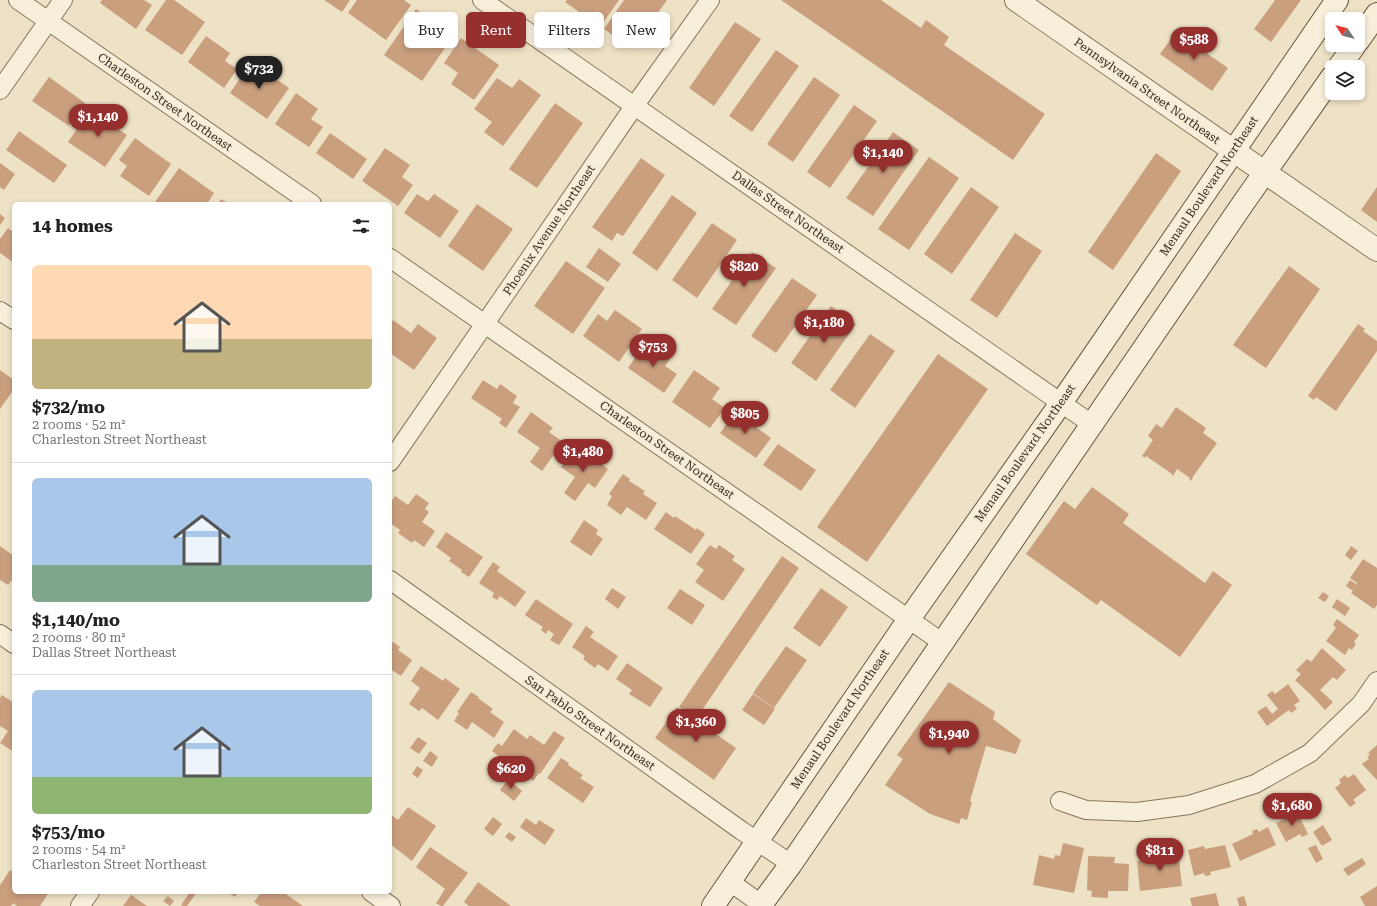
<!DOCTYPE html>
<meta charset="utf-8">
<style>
body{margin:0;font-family:"Roboto Serif",serif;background:#f6f6f6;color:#202124;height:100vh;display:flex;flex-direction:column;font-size:15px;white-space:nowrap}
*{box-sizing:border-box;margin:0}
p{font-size:13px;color:#757577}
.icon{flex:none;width:22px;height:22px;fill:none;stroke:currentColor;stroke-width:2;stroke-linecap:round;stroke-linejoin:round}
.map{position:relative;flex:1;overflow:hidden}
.sheet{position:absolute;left:12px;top:202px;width:380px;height:692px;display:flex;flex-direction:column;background:#fff;border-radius:6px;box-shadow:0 2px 6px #0003}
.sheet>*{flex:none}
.top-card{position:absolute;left:404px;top:12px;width:380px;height:36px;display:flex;gap:8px}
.needle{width:26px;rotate:305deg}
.fabs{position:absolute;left:1325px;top:12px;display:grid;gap:8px}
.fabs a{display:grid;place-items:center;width:40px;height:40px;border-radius:6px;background:#fff;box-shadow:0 2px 6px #0003;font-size:20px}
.price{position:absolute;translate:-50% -34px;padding:0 9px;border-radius:14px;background:#95302e;color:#fff;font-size:13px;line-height:26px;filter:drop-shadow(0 1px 2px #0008)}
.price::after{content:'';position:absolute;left:50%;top:24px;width:12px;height:9px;margin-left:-6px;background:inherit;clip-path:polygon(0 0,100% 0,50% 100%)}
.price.active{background:#222;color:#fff}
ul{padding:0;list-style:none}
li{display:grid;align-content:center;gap:8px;height:212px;padding:0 20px}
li+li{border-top:1px solid #e0e0e0}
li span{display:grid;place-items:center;height:124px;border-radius:6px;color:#555}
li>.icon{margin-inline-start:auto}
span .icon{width:72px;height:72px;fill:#fffc;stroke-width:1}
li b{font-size:17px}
h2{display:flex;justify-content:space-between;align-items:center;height:48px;padding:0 20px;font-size:17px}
.pill{padding:0 14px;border-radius:6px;background:#fff;box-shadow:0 2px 6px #0003;font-size:14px;line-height:36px}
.pill.active{background:#95302e;color:#fff}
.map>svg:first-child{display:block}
</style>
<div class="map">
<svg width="1377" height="906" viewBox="0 0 1377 906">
<rect width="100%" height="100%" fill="#ede2c6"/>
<!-- building -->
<path fill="#ca9f7e" d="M102 0H144L152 5 136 29 100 3Z
M166 0H174L205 22 182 55 145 30Z
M324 0H350L342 12Z
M357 0H404L411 5 386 40 348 13Z
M567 0H619L600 27 565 2Z
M624 0H667L632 49 604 29Z
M781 0H881L921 28 926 20 949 37 944 45 1045 114 1013 160Z
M1275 0H1301L1271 42 1254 29Z
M416 9 430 18 420 31 445 48 422 81 384 55Z
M735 22 761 39 714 106 689 88Z
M1176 32 1228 68 1212 91 1160 54Z
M206 36 230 53 225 61 237 69 224 88 188 62Z
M461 38 499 65 474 100 451 84 458 73 444 63Z
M776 50 799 66 752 132 729 116Z
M251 62 289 88 267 119 230 93Z
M49 77 85 103 69 126 32 101Z
M814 77 840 95 793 162 767 144Z
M497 78 512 88 519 79 541 95 503 146 484 132 492 122 474 109Z
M296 93 318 109 311 119 323 127 309 147 275 124Z
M555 103 583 123 537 188 509 169Z
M854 105 877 121 830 188 807 172Z
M90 110 127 135 105 167 68 142Z
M19 131 67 165 54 183 6 150Z
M893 132 919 150 873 216 846 198Z
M330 133 367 159 353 179 316 153Z
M135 138 171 164 149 196 120 176 127 166 119 160Z
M385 148 410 165 402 177 413 185 398 206 362 181Z
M1156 153 1181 171 1113 270 1088 252Z
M929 157 959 178 909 250 878 229Z
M641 158 665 175 623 236 617 233 612 241 592 227Z
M0 163 15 174 4 190 0 187Z
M179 168 214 193 207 204H158L155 202Z
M971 187 999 207 952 274 924 254Z
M1377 187V222L1361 210Z
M417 194 428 201 434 194 459 211 440 238 404 213Z
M672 195 697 213 657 271 632 253Z
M221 199 229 204H218Z
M477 204 513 229 483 271 448 246Z
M0 214 5 218 0 225Z
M712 223 737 240 697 298 672 280Z
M8 228 14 233V263L0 253V239Z
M1015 233 1042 251 997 318 970 300Z
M599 248 621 264 608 282 586 267Z
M752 252 776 268 736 325 712 309Z
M566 261 605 288 573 334 534 306Z
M1289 266 1320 289 1266 368 1233 345Z
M792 278 817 295 776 353 751 336Z
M831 306 856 324 816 381 791 363Z
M615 310 642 329 619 362 583 336 598 314 607 321Z
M393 320 411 333 418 324 437 338 414 370 390 353V345L391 344 390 343V325Z
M1358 324 1365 329 1363 331 1377 341V351L1336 411 1316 397 1314 400 1308 396Z
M870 334 895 351 855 408 830 390Z
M646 342 670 359 665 366 677 374 664 393 628 368Z
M938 354 988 389 867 562 817 527Z
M0 370 14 380V389L0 409Z
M694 370 720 388 712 399 725 408 710 428 672 402Z
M483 380 497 389 500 384 517 396 513 403 520 407 506 428 499 423 502 419 471 398Z
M1176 407 1206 428 1203 433 1217 443 1192 478H1193L1191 481 1189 479 1190 478 1177 469 1173 476 1172 474 1146 456 1145 458 1142 456 1153 440 1148 436 1156 424 1162 428Z
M531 412 553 428 549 432 563 442 542 471 530 462 540 448 517 432Z
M735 412 771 438 756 458 720 433Z
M778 444 816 470 801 491 763 465Z
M573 450 588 459 590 456 608 469 595 488 588 483 575 501 564 493 575 477 561 467Z
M623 474 630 479 629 481 645 491 643 494 657 503 646 520 627 507 621 515 607 505 612 496 609 494Z
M1092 487 1129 514 1123 523 1205 583 1213 571 1232 585 1180 657 1101 600 1097 605 1026 554 1064 501 1075 509Z
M416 494 429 503 425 509 429 512 422 522 435 531 424 547 414 540 412 543 398 533 400 530 390 523V503L395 496 408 505Z
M666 512 674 518 675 516 696 530 697 528 705 534 691 554 654 529Z
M584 520 598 530 596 534 603 539 591 556 570 542Z
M446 532 483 557 469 577 461 572 462 570 449 561 451 558 436 547Z
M710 545 716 549 719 545 735 556 732 560 745 569 723 601 695 582 704 570 696 564Z
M0 546 14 556V577L8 585 0 580Z
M1351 546 1358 551 1351 560 1345 555Z
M782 556 799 568 696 719 679 707Z
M1363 559 1377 568V605L1374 609 1351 593 1353 591 1346 586 1350 580 1356 584 1353 589 1357 583 1350 578Z
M493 562 500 567 497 571 526 592 515 607 500 596 497 600 492 597 494 593 479 583Z
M612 588 626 597 618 609 605 599Z
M821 588 848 607 820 647 793 628Z
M680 589 705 605 692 625 667 608Z
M1323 592 1329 596 1325 602 1318 598Z
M536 599 573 624 559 645 550 640 554 634 548 630 546 634 541 630 543 627 525 615Z
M1337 599 1350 608 1345 616 1332 607Z
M1337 619 1359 635 1354 642 1356 644 1352 650 1349 648 1345 655 1326 641 1336 628 1333 625Z
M586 626 594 632 590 637 618 656 608 671 598 664 595 668 583 659 585 656 572 647Z
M393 642 400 647 398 650 412 660 401 676 390 669V645Z
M786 646 807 660 774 708 753 693Z
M1322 648 1346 670 1337 680 1333 677 1320 690 1333 702 1325 710 1311 695 1295 680 1301 674 1296 670 1307 659 1311 662Z
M627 663 663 688 650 707 629 694 632 690 616 679Z
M421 666 443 681 445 678 460 689 438 720 422 708 419 711 409 704 420 688 411 681Z
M949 682 995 712 993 719 1021 740 1016 754 986 746 970 801 972 802 967 820 961 818 959 824 930 814 885 785 903 759 897 755Z
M1288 684 1300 701 1294 705 1297 709 1291 713 1289 710 1267 726 1257 712 1266 706 1272 714 1278 709 1267 695 1272 691 1275 694Z
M471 692 479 697 478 698 493 709 490 712 504 722 494 738 472 722 467 730 454 721 459 713 457 712Z
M753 694 775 709 764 725 742 710Z
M2 695 14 703V752L0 743 8 731 0 726V698Z
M677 707 736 748 714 780 655 738Z
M514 729 527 739 530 735 544 745 554 731 565 738 540 774 539 773 533 781 519 771 524 763 517 758 512 766 492 751 498 743 502 746Z
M418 737 427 743 419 754 410 748Z
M1377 745V780L1362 764 1369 759 1367 757 1370 754 1368 753Z
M430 751 438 757 432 767 423 761Z
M561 758 569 763 568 765 583 775 580 778 594 787 583 803 547 778Z
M417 766 423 770 418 778 412 774Z
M1354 774 1366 790 1353 800 1356 803 1350 807 1335 788 1341 783 1339 780 1345 775 1348 778Z
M508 779 522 791 514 801 500 790Z
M408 807 436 826 412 861 390 844V814L398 820Z
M1297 812 1308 834 1302 837 1300 834 1286 842 1276 823 1284 819 1282 816 1287 814 1288 817Z
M493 817 502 824 493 836 484 829Z
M526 818 536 825 539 820 555 830 545 845 520 827Z
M1323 825 1332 840 1322 846 1313 832Z
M1268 827 1276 845 1240 861 1232 844 1253 834 1252 831 1257 829 1259 832Z
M509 832 516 837 512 842 505 837Z
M1063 843 1084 848 1074 893 1033 885 1039 855 1054 859 1055 855 1060 856Z
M1225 845 1231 867 1210 872 1211 875 1205 876 1204 873 1194 876 1188 850 1204 846 1205 849Z
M1316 845 1323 859 1316 863 1308 848Z
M430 847 468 873 443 906H441L436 903 445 889 416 867Z
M1178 851 1182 886 1140 891 1137 861 1152 859V854Z
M1088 856 1115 857 1114 863 1129 864 1128 891H1108V898L1091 897 1092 891 1087 890Z
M1362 858 1366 864 1348 876 1343 869Z
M10 870 14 873V892H49L40 906H17L13 903 11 906H0V885Z
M478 882 511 906H469L464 902Z
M1377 886V906H1365L1360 897Z
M190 892H197L187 906H183L181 905Z
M227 892H238L235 897Z
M261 892H283L303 906H260L254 902Z
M1216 893 1219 906H1192L1190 898Z
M131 895 147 906H123Z
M168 896 174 901 170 906 163 901Z
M1244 896 1247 906H1239L1237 898Z"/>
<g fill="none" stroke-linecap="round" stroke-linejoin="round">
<defs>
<path id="minor" d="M18 0 312 204
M482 0 1093 425
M0 90 63 0
M390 258 943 643
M0 311 14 320
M390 462 635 105 710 0
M390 580 742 831 791 864
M0 634 14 644
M1060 801 1086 810 1137 812 1189 805 1255 784 1310 753 1361 704 1377 681
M730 882 764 906
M371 892 391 906
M80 906 90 892"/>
<path id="tertiary" d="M1016 0 1377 250"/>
<path id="secondary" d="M1358 41 1377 14
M1339 67 1355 45
M713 906 909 619 1061 403 1337 0
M760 906 791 864 1244 202 1332 77"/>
</defs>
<!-- minor casing -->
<use href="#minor" stroke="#88755c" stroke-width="20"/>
<!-- tertiary casing -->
<use href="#tertiary" stroke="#88755c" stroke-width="24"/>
<!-- secondary casing -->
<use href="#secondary" stroke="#6a5640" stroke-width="24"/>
<!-- minor -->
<use href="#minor" stroke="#f8efda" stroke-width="18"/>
<!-- tertiary -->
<use href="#tertiary" stroke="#f8efda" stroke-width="22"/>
<!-- secondary -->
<use href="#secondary" stroke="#f8efda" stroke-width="22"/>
</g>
<g text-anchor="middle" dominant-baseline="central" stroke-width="3.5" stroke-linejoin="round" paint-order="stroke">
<!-- street labels -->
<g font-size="12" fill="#392c20" stroke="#f5ecd6">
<text transform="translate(1147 91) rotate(35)">Pennsylvania Street Northeast</text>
<text transform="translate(165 102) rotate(35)">Charleston Street Northeast</text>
<text transform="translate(1209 186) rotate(-56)">Menaul Boulevard Northeast</text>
<text transform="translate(788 212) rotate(35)">Dallas Street Northeast</text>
<text transform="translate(549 230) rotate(-56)">Phoenix Avenue Northeast</text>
<text transform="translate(667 450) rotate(35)">Charleston Street Northeast</text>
<text transform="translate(1025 453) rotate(-55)">Menaul Boulevard Northeast</text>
<text transform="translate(840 719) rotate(-56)">Menaul Boulevard Northeast</text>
<text transform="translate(590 723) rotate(35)">San Pablo Street Northeast</text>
</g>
</g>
</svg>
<div class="fabs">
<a><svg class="needle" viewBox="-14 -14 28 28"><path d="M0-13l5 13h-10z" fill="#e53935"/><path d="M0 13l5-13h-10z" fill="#757577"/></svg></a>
<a><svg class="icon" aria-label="layers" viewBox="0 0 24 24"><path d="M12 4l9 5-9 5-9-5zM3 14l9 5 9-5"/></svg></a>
</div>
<b class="price" style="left:1194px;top:61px">$588</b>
<b class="price active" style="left:259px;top:90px">$732</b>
<b class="price" style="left:98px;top:138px">$1,140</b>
<b class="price" style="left:883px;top:174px">$1,140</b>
<b class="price" style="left:744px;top:288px">$820</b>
<b class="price" style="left:824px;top:344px">$1,180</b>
<b class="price" style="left:653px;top:368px">$753</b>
<b class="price" style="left:745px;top:435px">$805</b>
<b class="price" style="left:583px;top:473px">$1,480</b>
<b class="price" style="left:696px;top:743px">$1,360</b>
<b class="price" style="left:949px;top:755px">$1,940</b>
<b class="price" style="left:511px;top:790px">$620</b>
<b class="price" style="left:1292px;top:827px">$1,680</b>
<b class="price" style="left:1160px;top:872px">$811</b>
<div class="top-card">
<a class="pill">Buy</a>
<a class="pill active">Rent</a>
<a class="pill">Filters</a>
<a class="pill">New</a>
</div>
<section class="sheet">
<h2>14 homes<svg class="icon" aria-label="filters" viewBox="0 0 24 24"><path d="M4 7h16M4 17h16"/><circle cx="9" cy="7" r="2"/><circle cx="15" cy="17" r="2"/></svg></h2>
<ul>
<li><span style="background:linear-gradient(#ffd9b3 60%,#c2b280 0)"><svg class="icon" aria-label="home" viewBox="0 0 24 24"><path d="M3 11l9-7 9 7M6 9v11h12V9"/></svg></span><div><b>$732/mo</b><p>2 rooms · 52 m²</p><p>Charleston Street Northeast</p></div></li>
<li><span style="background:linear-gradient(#a9c7e8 70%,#7fa58c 0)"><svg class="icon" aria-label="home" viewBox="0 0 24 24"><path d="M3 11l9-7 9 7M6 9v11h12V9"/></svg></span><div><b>$1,140/mo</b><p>2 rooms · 80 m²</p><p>Dallas Street Northeast</p></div></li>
<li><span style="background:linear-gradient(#a9c7e8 70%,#8fb573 0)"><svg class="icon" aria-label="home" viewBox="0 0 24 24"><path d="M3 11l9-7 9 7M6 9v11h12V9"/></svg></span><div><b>$753/mo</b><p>2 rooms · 54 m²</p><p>Charleston Street Northeast</p></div></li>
</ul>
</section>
</div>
